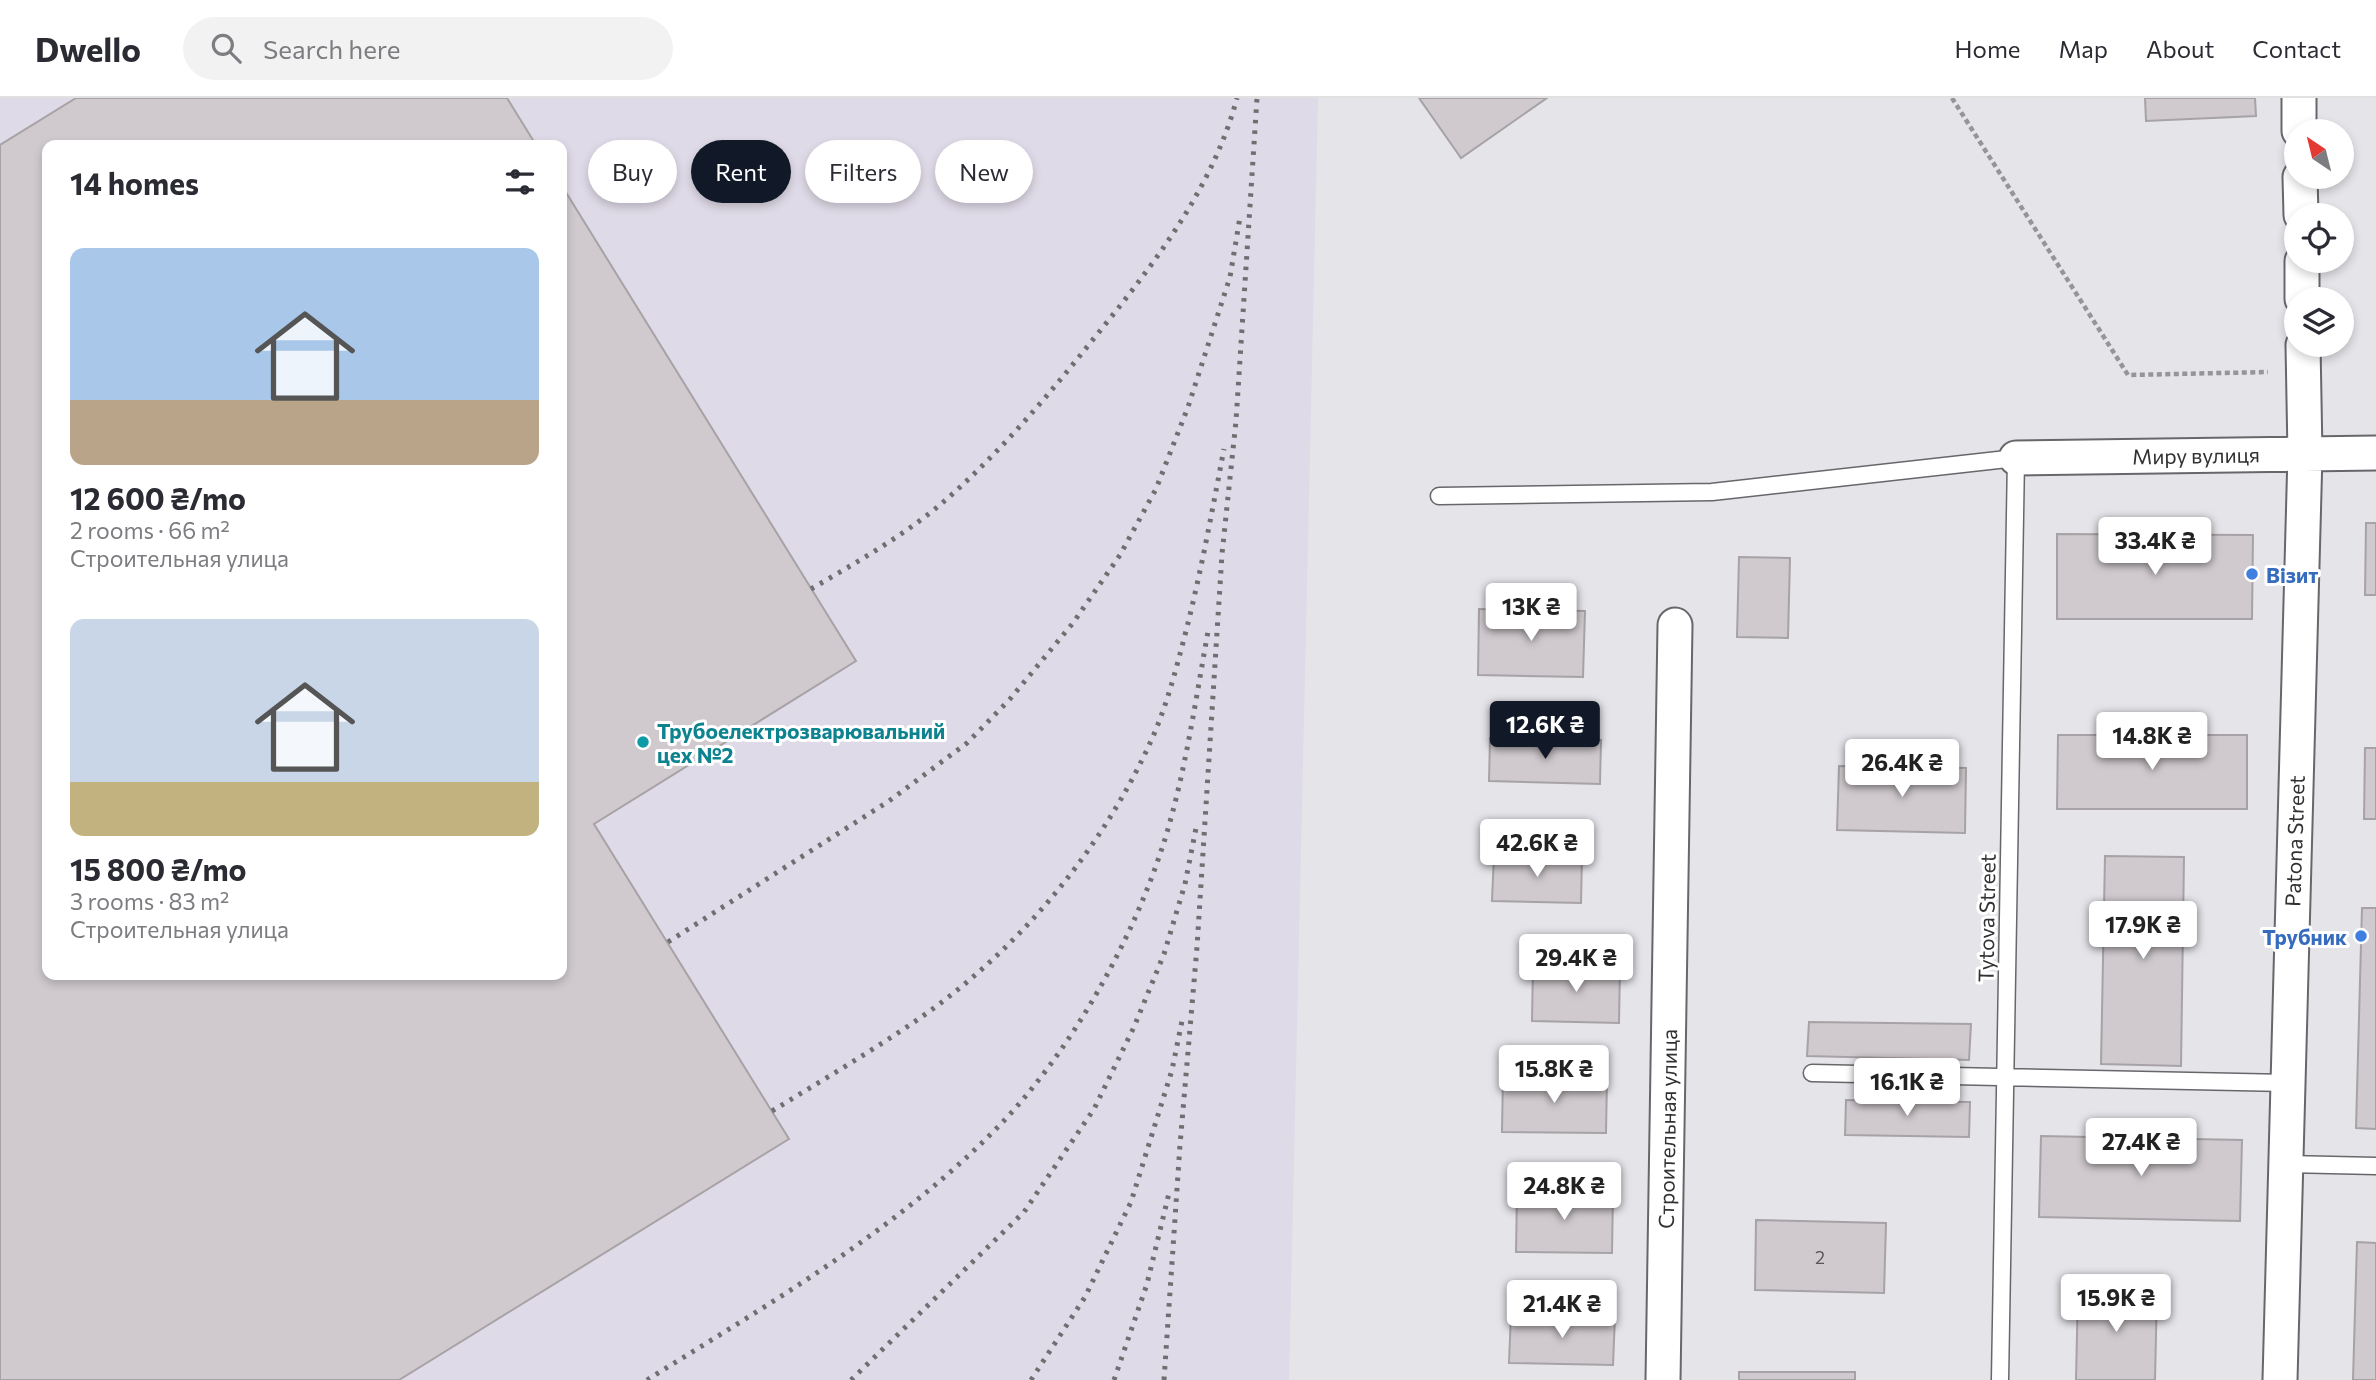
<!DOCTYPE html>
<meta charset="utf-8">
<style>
body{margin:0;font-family:Commissioner,sans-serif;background:#f2f2f3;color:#2b2b33;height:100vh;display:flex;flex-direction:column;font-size:26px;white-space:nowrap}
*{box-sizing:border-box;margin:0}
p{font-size:23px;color:#7c7c81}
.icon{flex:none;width:38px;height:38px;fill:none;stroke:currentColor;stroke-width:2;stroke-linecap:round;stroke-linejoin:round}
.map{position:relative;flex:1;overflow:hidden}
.drawer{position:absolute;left:42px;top:42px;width:525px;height:840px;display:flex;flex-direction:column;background:#fff;border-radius:14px;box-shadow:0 4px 10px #0003}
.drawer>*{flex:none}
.top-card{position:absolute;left:588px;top:42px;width:665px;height:63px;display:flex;gap:14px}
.needle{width:46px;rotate:325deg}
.controls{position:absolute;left:2284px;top:21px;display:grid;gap:14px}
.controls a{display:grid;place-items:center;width:70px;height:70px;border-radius:50%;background:#fff;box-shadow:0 4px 10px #0003;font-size:35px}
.price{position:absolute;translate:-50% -60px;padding:0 16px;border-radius:7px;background:#fff;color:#222;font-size:23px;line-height:46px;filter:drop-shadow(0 2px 4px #0008)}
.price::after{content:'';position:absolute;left:50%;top:42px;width:21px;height:16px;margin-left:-10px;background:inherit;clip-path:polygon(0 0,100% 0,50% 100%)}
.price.active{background:#111827;color:#fff}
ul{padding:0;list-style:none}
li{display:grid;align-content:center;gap:14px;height:371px;padding:0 28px}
li span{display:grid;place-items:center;height:217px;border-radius:14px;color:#555}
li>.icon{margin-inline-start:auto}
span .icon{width:126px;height:126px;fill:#fffc;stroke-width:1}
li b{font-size:30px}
h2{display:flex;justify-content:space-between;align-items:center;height:84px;padding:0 28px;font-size:30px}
.pill{padding:0 24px;border-radius:32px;background:#fff;box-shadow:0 4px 10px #0003;font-size:24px;line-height:63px}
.pill.active{background:#111827;color:#fff}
header{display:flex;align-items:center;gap:42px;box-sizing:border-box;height:98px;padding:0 35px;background:#fff;border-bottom:2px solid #e1e1e2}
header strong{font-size:33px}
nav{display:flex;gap:38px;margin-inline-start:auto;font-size:24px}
.search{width:490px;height:63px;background:#f2f2f3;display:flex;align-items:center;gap:18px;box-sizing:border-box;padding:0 24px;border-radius:38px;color:#7c7c81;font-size:26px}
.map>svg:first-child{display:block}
</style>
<header>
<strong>Dwello</strong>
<div class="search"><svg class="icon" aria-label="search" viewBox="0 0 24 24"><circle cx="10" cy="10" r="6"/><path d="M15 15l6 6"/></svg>Search here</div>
<nav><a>Home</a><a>Map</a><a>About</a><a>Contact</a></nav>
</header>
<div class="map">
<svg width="2376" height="1282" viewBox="0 0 2376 1282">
<rect width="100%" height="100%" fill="#e5e4e9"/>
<!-- built -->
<path fill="#dfdae7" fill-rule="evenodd" d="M0 0H1318L1289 1282H0ZM47 47H562V877H47Z"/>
<!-- building -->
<path fill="#d0cace" stroke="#a7a2a5" stroke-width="2" d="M76 0H507L536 47H47V877H562V88L856 563 594 726 789 1041 399 1282H0V47Z
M1419 0H1547L1461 60Z
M2145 0H2255L2256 18 2146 23Z
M2366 425H2376V497H2365Z
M2057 436 2253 437 2252 521H2057Z
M1739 459 1790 460 1788 540 1737 539Z
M1479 511 1585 513 1583 579 1478 577Z
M2058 637H2247V711H2057Z
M1490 640 1601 642 1600 686 1489 683Z
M2365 650H2376V721H2364Z
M1839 668 1966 670 1965 735 1837 732Z
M1494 756 1582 758 1581 805 1492 803Z
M2105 758 2184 759 2181 968 2101 966Z
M2362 810H2376V1031L2356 1030Z
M1533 867 1620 868 1619 925 1532 923Z
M1809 924 1971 926 1969 962 1807 958Z
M1503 978 1607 980 1606 1035 1502 1034Z
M1846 1002 1970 1004 1969 1039 1845 1037Z
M2041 1038 2242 1042 2240 1123 2039 1119Z
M1517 1093 1613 1094 1612 1155 1516 1154Z
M1756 1122 1886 1125 1884 1195 1755 1192Z
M2357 1144 2376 1145V1282H2353Z
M2078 1190 2157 1192 2155 1282H2076Z
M1511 1216 1615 1218 1613 1267 1509 1265Z
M1739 1274H1855V1282H1739Z"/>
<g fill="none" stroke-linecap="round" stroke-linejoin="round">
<defs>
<path id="service" d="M1439 398 1712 394 2016 360 2000 1282
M1812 975 2287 985
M2286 1066 2376 1068"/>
<path id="minor" d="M2299 0V33
M2300 79 2301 117
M2302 163V201
M2016 360 2376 355
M1663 1282 1675 527
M2280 1282 2305 356 2303 247"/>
</defs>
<!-- service casing -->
<use href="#service" stroke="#68666b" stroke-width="19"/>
<!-- minor casing -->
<use href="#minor" stroke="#68666b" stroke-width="37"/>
<!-- path -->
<path stroke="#959498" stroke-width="4.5" stroke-dasharray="5 3.5" stroke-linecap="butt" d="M1952 0 2128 277 2268 274"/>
<!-- service -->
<use href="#service" stroke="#fff" stroke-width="16"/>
<!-- minor -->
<use href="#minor" stroke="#fff" stroke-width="33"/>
<!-- rail -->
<path stroke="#6f6e71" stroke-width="5" stroke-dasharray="3.5 7" stroke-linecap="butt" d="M811 491C857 464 907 436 948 400 1001 353 1047 299 1091 244 1151 170 1212 93 1237 0
M668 844 889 703 967 645 1010 601 1073 525 1120 457 1156 391 1188 309 1230 179 1240 119
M772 1013C821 983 872 953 920 920 1019 851 1101 753 1151 643 1164 614 1173 583 1181 552 1199 486 1211 418 1224 351
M647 1282C767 1207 894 1134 995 1032 1070 956 1133 843 1165 741 1186 672 1196 599 1209 528
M851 1282 1024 1114 1094 1011 1134 929 1164 856 1185 786 1197 725
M1031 1282 1085 1199 1131 1104 1172 972 1183 918
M1114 1282 1147 1186 1170 1091
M1164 1282 1180 1047 1197 849 1222 456 1236 323 1257 0"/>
</g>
<!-- markers -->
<g fill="#3f7fe0" stroke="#fff" stroke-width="2.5">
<circle cx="2252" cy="476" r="7"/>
<circle cx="2361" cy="838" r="7"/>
</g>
<circle fill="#0f9aa8" stroke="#fff" stroke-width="2.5" cx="643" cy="644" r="7"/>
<g text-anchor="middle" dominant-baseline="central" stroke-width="6" stroke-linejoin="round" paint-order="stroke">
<!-- number labels -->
<g font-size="18" fill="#595659">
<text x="1820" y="1159">2</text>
</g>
<!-- street labels -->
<g font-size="21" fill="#313032" stroke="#fff">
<text transform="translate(2196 357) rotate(-1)">Миру вулиця</text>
<text transform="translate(2294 743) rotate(-88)">Patona Street</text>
<text transform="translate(1986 820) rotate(-89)">Tytova Street</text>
<text transform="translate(1667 1031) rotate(-89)">Строительная улица</text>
</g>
<!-- shop labels -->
<g font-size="21" font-weight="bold" fill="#366cbe" stroke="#fff" text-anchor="start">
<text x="2266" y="476">Візит</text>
<text x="2347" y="838" text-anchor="end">Трубник</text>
</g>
<!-- culture labels -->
<g font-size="21" font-weight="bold" fill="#0d838f" stroke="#fff" text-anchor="start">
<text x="657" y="632">Трубоелектрозварювальний<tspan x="657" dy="24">цех №2</tspan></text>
</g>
</g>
</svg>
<div class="controls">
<a><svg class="needle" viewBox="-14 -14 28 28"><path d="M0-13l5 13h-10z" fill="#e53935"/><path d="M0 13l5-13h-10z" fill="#7c7c81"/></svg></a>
<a><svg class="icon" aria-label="locate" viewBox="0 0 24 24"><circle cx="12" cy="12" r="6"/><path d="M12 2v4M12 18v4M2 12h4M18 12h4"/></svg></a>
<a><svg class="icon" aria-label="layers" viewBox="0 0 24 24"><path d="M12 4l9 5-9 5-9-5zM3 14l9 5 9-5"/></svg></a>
</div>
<b class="price" style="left:2155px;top:479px">33.4K ₴</b>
<b class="price" style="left:1531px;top:545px">13K ₴</b>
<b class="price active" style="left:1545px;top:663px">12.6K ₴</b>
<b class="price" style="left:2152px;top:674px">14.8K ₴</b>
<b class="price" style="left:1902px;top:701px">26.4K ₴</b>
<b class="price" style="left:1537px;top:781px">42.6K ₴</b>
<b class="price" style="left:2143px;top:863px">17.9K ₴</b>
<b class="price" style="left:1576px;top:896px">29.4K ₴</b>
<b class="price" style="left:1554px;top:1007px">15.8K ₴</b>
<b class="price" style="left:1907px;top:1020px">16.1K ₴</b>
<b class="price" style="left:2141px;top:1080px">27.4K ₴</b>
<b class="price" style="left:1564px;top:1124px">24.8K ₴</b>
<b class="price" style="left:2116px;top:1236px">15.9K ₴</b>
<b class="price" style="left:1562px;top:1242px">21.4K ₴</b>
<div class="top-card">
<a class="pill">Buy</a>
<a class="pill active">Rent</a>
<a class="pill">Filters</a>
<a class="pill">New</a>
</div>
<section class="drawer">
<h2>14 homes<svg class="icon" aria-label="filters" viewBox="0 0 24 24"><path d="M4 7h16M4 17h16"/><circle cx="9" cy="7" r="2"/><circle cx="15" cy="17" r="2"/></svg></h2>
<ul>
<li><span style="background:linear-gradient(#a9c7e8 70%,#b9a48a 0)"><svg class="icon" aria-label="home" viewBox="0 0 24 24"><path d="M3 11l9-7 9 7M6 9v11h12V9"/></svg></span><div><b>12 600 ₴/mo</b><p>2 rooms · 66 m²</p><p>Строительная улица</p></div></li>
<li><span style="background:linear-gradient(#c9d6e8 75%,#c2b280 0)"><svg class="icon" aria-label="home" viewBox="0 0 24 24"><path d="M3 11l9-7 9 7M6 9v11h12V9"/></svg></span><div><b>15 800 ₴/mo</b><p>3 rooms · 83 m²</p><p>Строительная улица</p></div></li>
</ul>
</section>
</div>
